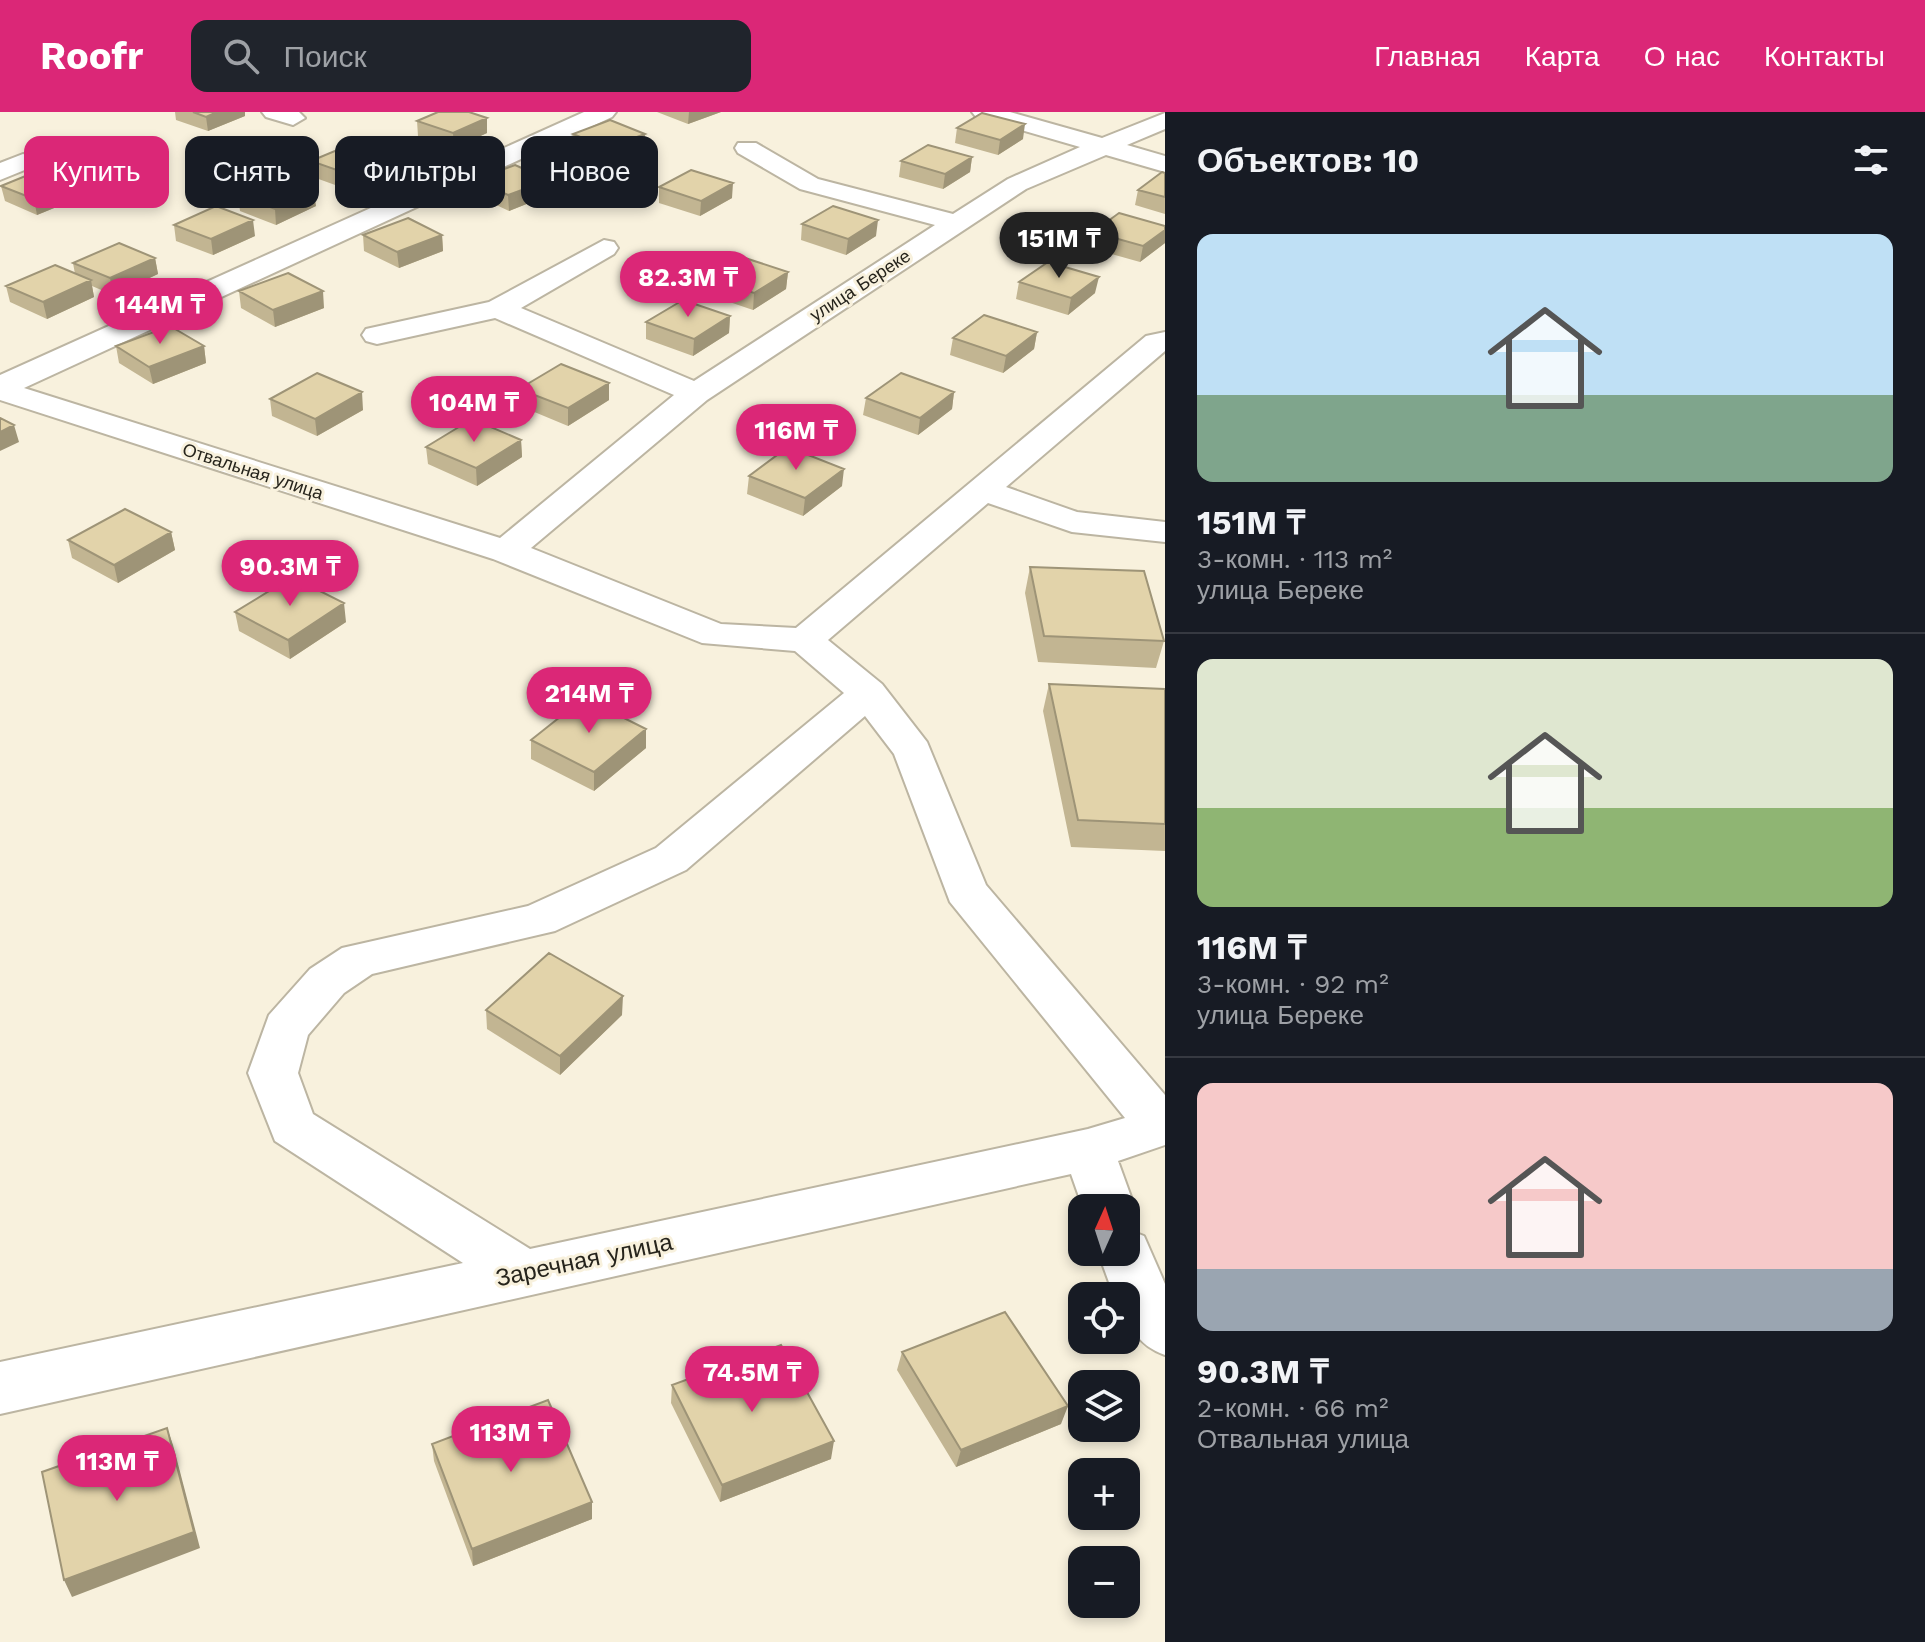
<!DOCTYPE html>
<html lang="ru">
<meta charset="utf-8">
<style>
body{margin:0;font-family:"Work Sans",sans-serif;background:#20242c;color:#f1f3f6;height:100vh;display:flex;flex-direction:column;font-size:30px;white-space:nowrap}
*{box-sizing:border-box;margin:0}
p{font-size:26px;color:#9ea1a6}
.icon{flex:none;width:44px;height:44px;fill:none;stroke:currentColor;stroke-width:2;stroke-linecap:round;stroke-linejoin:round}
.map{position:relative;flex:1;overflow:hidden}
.panel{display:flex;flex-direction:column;background:#171b24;width:760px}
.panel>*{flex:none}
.banner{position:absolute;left:24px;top:24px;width:760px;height:72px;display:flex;gap:16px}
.needle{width:52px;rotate:3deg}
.tools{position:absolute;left:1068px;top:1082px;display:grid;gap:16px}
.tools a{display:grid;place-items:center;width:72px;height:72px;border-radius:16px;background:#171b24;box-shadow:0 4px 12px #0003;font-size:40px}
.price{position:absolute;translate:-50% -68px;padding:0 18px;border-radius:28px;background:#db2777;color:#fff;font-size:26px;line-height:52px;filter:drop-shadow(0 2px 4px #0008)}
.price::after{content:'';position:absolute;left:50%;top:48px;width:24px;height:18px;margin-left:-12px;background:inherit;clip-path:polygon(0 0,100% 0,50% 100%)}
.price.active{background:#222;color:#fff}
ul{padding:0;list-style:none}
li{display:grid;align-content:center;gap:16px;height:424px;padding:0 32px}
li+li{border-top:2px solid #363941}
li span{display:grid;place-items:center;height:248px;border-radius:16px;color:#555}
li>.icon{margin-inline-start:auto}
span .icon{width:144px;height:144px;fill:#fffc;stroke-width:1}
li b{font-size:34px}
h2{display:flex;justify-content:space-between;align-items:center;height:96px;padding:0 32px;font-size:34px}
.chip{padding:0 28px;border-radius:16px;background:#171b24;box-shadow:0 4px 12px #0003;font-size:28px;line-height:72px}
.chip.active{background:#db2777;color:#fff}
header{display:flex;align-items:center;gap:48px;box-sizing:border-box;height:112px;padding:0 40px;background:#db2777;color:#fff}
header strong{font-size:38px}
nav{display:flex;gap:44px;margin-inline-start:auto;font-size:28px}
.search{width:560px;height:72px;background:#20242c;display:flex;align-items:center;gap:20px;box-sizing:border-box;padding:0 28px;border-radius:16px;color:#9ea1a6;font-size:30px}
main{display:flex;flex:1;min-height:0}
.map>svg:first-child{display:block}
</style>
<header>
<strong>Roofr</strong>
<div class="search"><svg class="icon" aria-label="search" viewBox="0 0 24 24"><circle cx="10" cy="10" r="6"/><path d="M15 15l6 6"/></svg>Поиск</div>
<nav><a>Главная</a><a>Карта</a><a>О нас</a><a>Контакты</a></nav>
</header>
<main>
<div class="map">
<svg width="1165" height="1530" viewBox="0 0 1165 1530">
<rect width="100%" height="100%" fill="#f8f1dd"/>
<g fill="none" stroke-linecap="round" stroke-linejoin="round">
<defs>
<path id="minor" d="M262 0H299L305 6 293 13 266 5Z
M584 0H616L612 5 24 276 500 426 674 283 495 206 377 232 366 229 362 223 366 217 489 190 604 128 614 130 618 136 614 142 521 196 694 269 935 113 800 77 738 41 735 36 738 31H756L818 67 953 102 1008 67 1080 35 976 5 972 0H1010L1102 26 1165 1V17L1127 33 1165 44V60L1106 43 1026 77 707 288 531 436 721 512 796 516 1146 224 1165 220V239L1006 375 1077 400 1165 410V430L1072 420 988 391 828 528 882 572 927 630 986 773 1165 983V1033L1118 1049 1135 1096 1126 1112V1096H1083L1071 1062 0 1302V1250L463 1151 275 1029 248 961 269 903 310 857 342 836 528 794 656 736 844 581 795 539 702 531 493 447 0 288V263ZM865 604 894 642 950 790 1125 1006 1088 1017 530 1137 313 1002 298 961 308 923 344 881 372 862 555 819 686 758Z
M23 42 32 45 36 50 32 55 0 68V51Z
M1126 1117 1144 1124 1165 1172V1243C1137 1233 1126 1213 1126 1184H1114L1098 1140H1126Z"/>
</defs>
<!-- minor casing -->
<use href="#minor" stroke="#bcb5a2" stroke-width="4"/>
<!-- minor -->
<use href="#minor" fill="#fff" fill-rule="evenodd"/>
</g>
<!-- wall -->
<path fill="#c2b592" d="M175 0H245V4L208 19 176 8Z
M657 0H721L688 12Z
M487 6V21L454 36 418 24 417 9Z
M957 16 1023 27 998 43 955 31Z
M573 22 644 37 607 51 573 37Z
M972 45 970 60 943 77 899 65 901 49Z
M311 49 386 61 349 78 313 65Z
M1165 61V102L1135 93 1138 78Z
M474 68 549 83 509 99 475 83Z
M78 69 81 85 37 103 5 89 1 74Z
M659 75 732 86 700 104 659 91Z
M238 83 316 94 276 113 240 99Z
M802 112 876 124 846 143 801 128Z
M174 113 255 124 213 143 176 129Z
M1093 120 1165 131 1140 150 1090 136Z
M363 123H442L443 139 399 156 364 139Z
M155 146 158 162 113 183 92 174 94 185 47 207 10 190 6 174 75 162 73 151Z
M788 160 786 177 753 198 706 182 707 166Z
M1019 170 1095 181 1068 203 1016 187Z
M239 179 324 196 275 215 241 196Z
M730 204 729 221 693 244 646 227V210Z
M1037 220 1034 237 1003 261 950 243 953 226Z
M116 234H204L206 251 153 272 119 251Z
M519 277 609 288 568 314 520 294Z
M954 280 952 297 918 323 863 303 866 286Z
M270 287 363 298 317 324 272 304Z
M521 328 522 345 477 374 428 352 426 335Z
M749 364 842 374 803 404 747 382Z
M171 420 175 438 118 471 72 446 68 428Z
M1030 455 1164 529 1156 556 1038 550 1025 481Z
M235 500 346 510 290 547 239 519Z
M1049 572 1165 577V739L1071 735 1043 599Z
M531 628 646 636 594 679 531 647Z
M486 898 622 903 560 963 487 917Z
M902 1240 1061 1312 956 1355 897 1258Z
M672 1273 831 1347 720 1390 671 1291Z
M432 1332 592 1390V1407L473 1454 434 1349Z"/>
<!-- shaded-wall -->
<path fill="#9e9477" d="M217 0H245V4L208 19 206 5Z
M689 0H721L688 12Z
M487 6V21L454 36 453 21Z
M1025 12 1023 27 998 43 1000 28Z
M645 22 644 37 607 51V36Z
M385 45 386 61 349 78 348 62Z
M972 45 970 60 943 77 945 62Z
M549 68V83L509 99 508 83Z
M78 69 81 85 37 103 34 87Z
M733 71 732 86 700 104 701 89Z
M314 79 316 94 276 113 275 97Z
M253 108 255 124 213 143 211 127Z
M878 108 876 124 846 143 848 127Z
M1165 118V131L1140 150 1143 134Z
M442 123 443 139 399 156 397 140Z
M155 146 158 162 113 183 110 166Z
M788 160 786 177 753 198 754 181Z
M1099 165 1095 181 1068 203 1071 186Z
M91 168 94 185 47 207 43 190Z
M323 179 324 196 275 215 273 198Z
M730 204 729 221 693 244 694 227Z
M1037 220 1034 237 1003 261 1006 244Z
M204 234 206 251 153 272 149 255Z
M609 271V288L568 314V296Z
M362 280 363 298 317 324 315 307Z
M954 280 952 297 918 323 920 306Z
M14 313 19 330 0 339V320Z
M521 328 522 345 477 374 476 356Z
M844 357 842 374 803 404 805 386Z
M171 420 175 438 118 471 114 453Z
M344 491 346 510 290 547 288 528Z
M646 617V636L594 679V660Z
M623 884 622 903 560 963V944Z
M1068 1294 1061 1312 956 1355 961 1338Z
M167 1316 173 1333 200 1436 72 1485 64 1468Z
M834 1329 831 1347 720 1390 722 1373Z
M592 1390V1407L473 1454 472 1437Z"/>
<!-- building -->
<path fill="#e2d3aa" stroke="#9e9477" stroke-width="2" d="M193 0H217L206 5Z
M438 0H469L487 6 453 21 417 9Z
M982 1 1025 12 1000 28 957 16Z
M610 8 645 22 607 36 573 22Z
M349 33 385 45 348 62 311 49Z
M928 33 972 45 945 62 901 49Z
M515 53 549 68 508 83 474 68Z
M45 56 78 69 34 87 1 74Z
M691 58 733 71 701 89 659 75Z
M1162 60 1165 61V85L1138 78Z
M278 66 314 79 275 97 238 83Z
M216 94 253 108 211 127 174 113Z
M833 94 878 108 848 127 802 112Z
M1119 101 1165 114V118L1143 134 1093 120Z
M408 106 442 123 397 140 363 123Z
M119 131 155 146 110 166 73 151Z
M742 145 788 160 754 181 707 166Z
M1048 150 1099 165 1071 186 1019 170Z
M55 153 91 168 43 190 6 174Z
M288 161 323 179 273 198 239 179Z
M683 188 730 204 694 227 646 210Z
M984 203 1037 220 1006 244 953 226Z
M170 214 204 234 149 255 116 234Z
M561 252 609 271 568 296 519 277Z
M317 261 362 280 315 307 270 287Z
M901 261 954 280 920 306 866 286Z
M0 306 14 313 0 320Z
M472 307 521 328 476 356 426 335Z
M788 335 844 357 805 386 749 364Z
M125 397 171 420 114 453 68 428Z
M1030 455 1144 459 1164 529 1044 524Z
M292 465 344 491 288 528 235 500Z
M1049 572 1165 577V712L1078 708Z
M584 586 646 617 594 660 531 628Z
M549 841 623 884 560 944 486 898Z
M1005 1200 1068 1294 961 1338 902 1240Z
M781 1233 834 1329 722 1373 672 1273Z
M548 1288 592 1390 472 1437 432 1332Z
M167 1316 194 1420 64 1468 42 1360Z"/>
<g text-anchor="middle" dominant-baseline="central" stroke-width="6" stroke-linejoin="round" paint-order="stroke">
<!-- far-street labels -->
<g font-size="18" fill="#26241c" stroke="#f8f1dd">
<text transform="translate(860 173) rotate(-33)">улица Береке</text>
<text transform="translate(253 359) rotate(18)">Отвальная улица</text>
</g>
<!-- near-street labels -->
<g font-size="24" fill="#26241c" stroke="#f8f1dd">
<text transform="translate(584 1148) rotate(-12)">Заречная улица</text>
</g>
</g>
</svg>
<div class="tools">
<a><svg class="needle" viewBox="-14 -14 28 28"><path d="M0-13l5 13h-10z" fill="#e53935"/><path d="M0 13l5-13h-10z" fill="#9ea1a6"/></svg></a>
<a><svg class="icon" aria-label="locate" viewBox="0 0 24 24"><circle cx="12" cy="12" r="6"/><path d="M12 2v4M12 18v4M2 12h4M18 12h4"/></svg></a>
<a><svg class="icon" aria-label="layers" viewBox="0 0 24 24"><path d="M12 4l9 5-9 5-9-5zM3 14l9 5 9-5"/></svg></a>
<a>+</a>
<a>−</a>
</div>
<b class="price active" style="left:1059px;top:168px">151M ₸</b>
<b class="price" style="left:688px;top:207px">82.3M ₸</b>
<b class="price" style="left:160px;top:234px">144M ₸</b>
<b class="price" style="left:474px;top:332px">104M ₸</b>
<b class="price" style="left:796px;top:360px">116M ₸</b>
<b class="price" style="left:290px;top:496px">90.3M ₸</b>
<b class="price" style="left:589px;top:623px">214M ₸</b>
<b class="price" style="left:752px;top:1302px">74.5M ₸</b>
<b class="price" style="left:511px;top:1362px">113M ₸</b>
<b class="price" style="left:117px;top:1391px">113M ₸</b>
<div class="banner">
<a class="chip active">Купить</a>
<a class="chip">Снять</a>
<a class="chip">Фильтры</a>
<a class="chip">Новое</a>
</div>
</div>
<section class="panel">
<h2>Объектов: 10<svg class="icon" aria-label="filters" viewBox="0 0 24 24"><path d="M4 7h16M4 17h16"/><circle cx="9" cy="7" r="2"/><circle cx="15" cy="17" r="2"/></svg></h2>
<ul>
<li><span style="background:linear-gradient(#bfe0f5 65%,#7fa58c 0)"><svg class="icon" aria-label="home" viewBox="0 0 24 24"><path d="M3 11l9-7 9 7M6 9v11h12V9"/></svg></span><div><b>151M ₸</b><p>3-комн. · 113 m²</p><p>улица Береке</p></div></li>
<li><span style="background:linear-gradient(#dfe7d0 60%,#8fb573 0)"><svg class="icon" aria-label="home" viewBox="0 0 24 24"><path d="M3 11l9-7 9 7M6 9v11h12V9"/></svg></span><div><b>116M ₸</b><p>3-комн. · 92 m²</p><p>улица Береке</p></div></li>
<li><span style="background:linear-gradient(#f6c9c9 75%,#9aa5b1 0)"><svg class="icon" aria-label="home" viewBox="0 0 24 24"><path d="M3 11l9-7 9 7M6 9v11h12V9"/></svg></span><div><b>90.3M ₸</b><p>2-комн. · 66 m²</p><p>Отвальная улица</p></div></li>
</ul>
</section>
</main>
